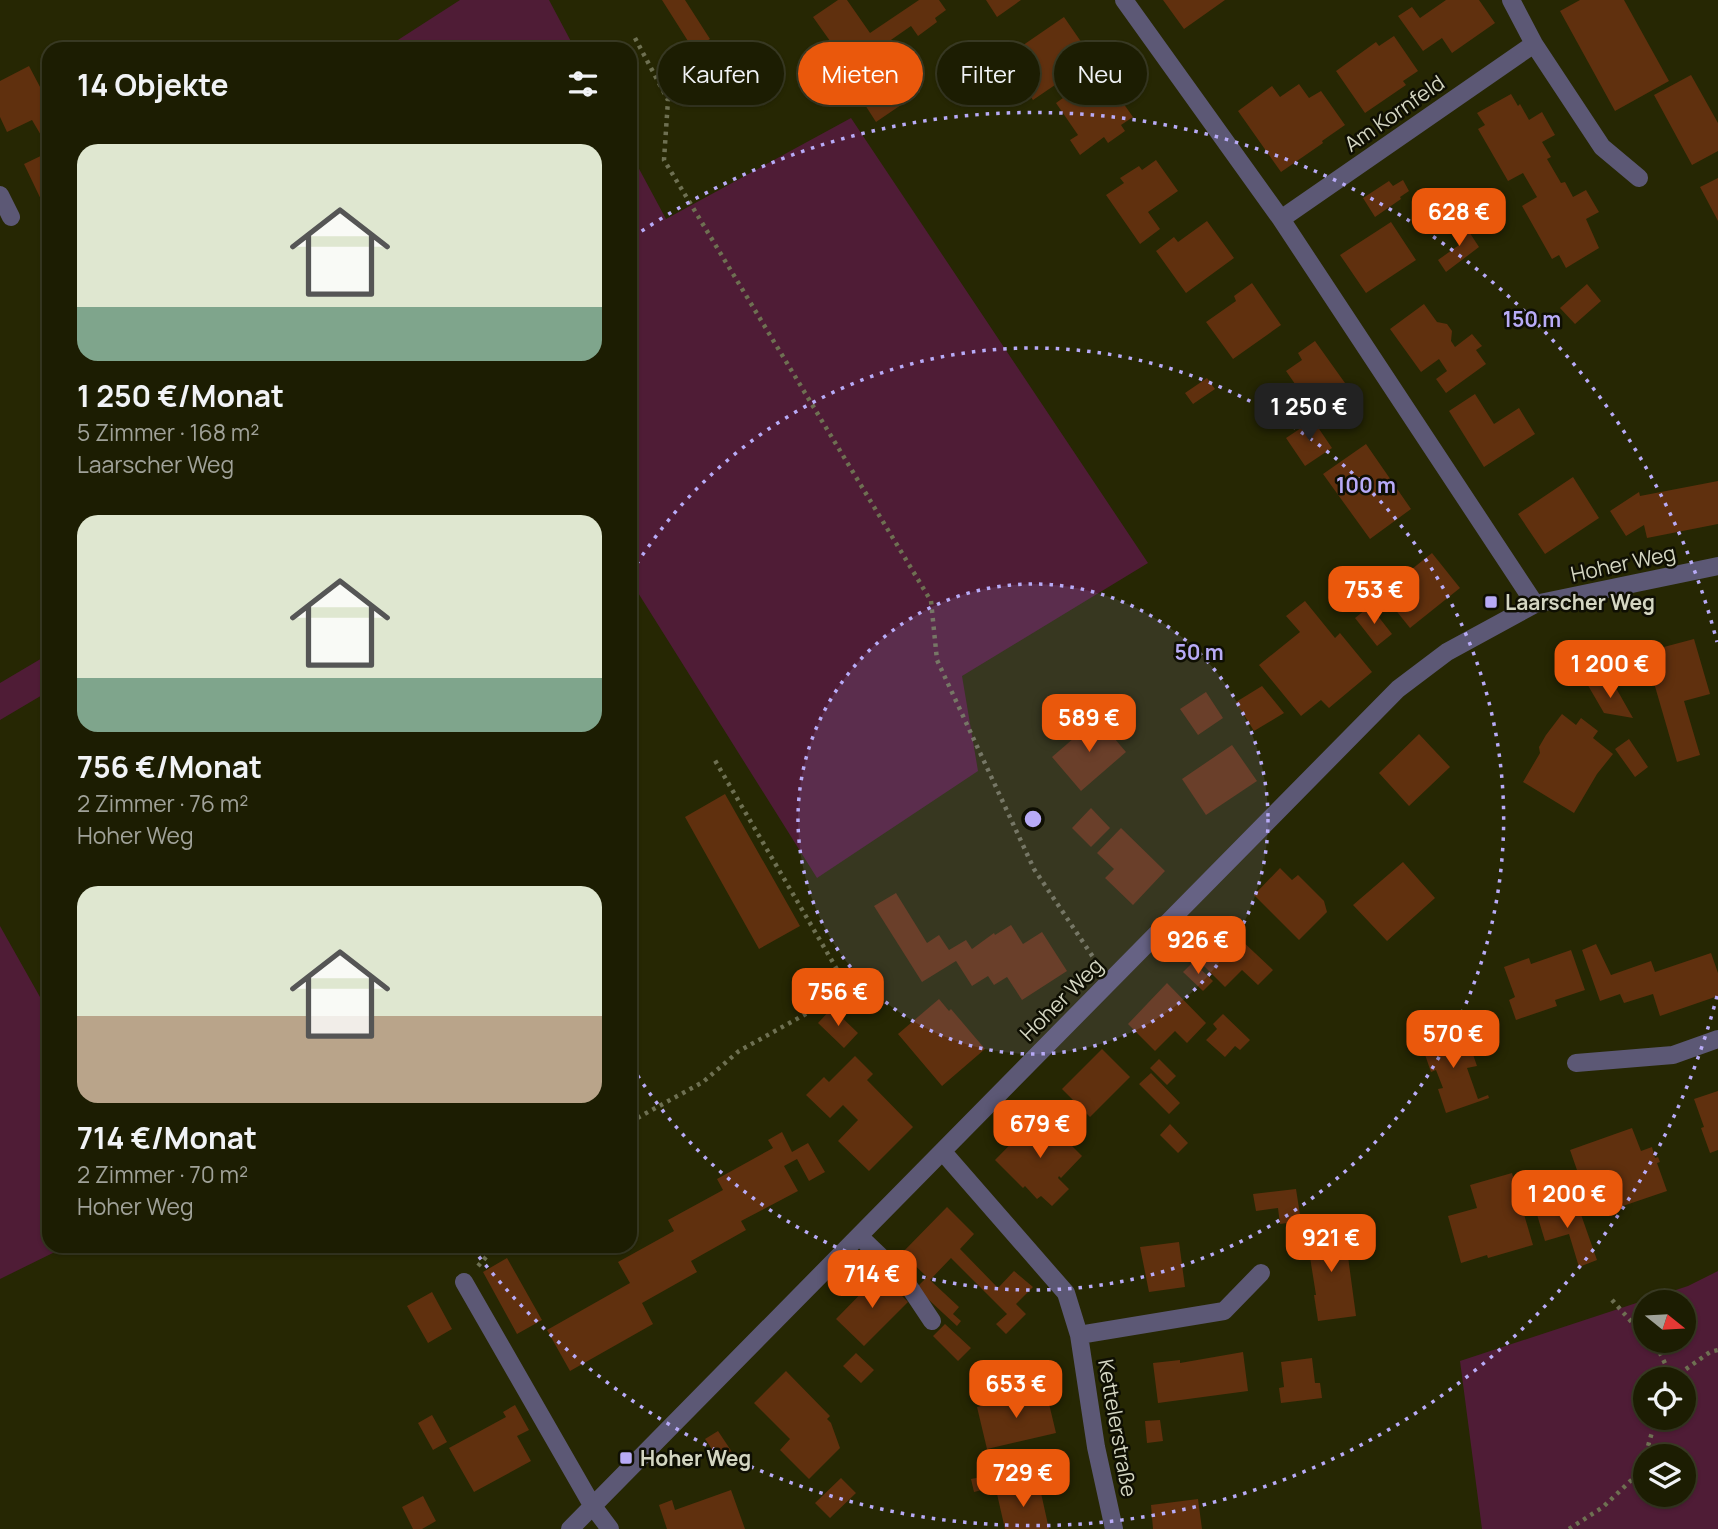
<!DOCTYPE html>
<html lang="de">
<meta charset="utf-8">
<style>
body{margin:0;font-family:Manrope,sans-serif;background:#25260c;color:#f1f3f6;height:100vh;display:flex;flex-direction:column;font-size:26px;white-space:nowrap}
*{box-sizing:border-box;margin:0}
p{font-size:23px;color:#a0a299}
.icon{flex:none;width:38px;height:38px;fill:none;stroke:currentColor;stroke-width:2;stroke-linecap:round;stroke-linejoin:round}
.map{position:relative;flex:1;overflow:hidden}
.drawer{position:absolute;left:42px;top:42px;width:595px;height:1211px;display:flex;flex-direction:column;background:#1c1d02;border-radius:21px;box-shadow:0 2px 5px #0004,0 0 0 2px #3a3b24}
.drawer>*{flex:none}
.banner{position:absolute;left:658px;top:42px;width:665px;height:63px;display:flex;gap:14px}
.needle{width:46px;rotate:108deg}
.controls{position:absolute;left:1633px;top:1290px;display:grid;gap:14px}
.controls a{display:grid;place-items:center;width:63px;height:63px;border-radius:50%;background:#1c1d02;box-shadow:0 2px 5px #0004,0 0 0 2px #3a3b24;font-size:35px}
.price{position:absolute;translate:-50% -60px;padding:0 16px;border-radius:14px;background:#ea580c;color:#fff;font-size:23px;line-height:46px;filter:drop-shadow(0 2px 4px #0008)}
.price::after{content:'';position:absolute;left:50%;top:42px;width:21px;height:16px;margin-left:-10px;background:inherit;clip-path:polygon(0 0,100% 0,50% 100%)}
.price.active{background:#222;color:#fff}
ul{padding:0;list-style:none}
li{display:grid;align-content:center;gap:14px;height:371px;padding:0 35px}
li span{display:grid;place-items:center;height:217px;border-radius:21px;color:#555}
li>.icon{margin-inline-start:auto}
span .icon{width:126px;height:126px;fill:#fffc;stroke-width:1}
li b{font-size:30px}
h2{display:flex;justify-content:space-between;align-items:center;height:84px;padding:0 35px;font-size:30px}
.tag{padding:0 24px;border-radius:32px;background:#1c1d02;box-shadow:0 2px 5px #0004,0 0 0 2px #3a3b24;font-size:24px;line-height:63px}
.tag.active{background:#ea580c;color:#fff}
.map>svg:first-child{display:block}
</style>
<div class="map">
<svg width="1718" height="1529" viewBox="0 0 1718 1529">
<rect width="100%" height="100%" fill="#262703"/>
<!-- green -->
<path fill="#4f1c36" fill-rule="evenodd" d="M460 0H549L575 49H384Z
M851 118 1148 563 962 676 978 771 817 878 630 580V152L666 219Z
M49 654V691L0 720V683Z
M0 926 49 1013V1246H67L0 1279Z
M1718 1271V1529H1482L1460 1361 1688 1286ZM1645 1302H1684V1340H1645ZM1684 1379V1418H1645V1379ZM1684 1456V1494H1645V1456Z"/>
<!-- building -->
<path fill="#60300e" d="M662 0H685L710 39 693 49Z
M838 0H847L870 33 919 0H939L946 10 935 18 937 22 918 36 911 26 888 42 920 92 876 122 835 58 840 55 813 17Z
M986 0H1021L997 17Z
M1163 0H1225L1184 29Z
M1446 0H1479L1495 23 1452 53 1442 38 1423 51 1398 16 1412 7 1420 18Z
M1580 0H1624L1669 81 1615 111 1560 11Z
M1064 17 1093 59 1033 100 1018 79 1013 83 1006 74 971 99 963 85 975 77 966 65 1000 41 1010 54Z
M1394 36 1418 71 1403 81 1406 85 1365 113 1336 71 1376 42 1379 46Z
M29 66 49 104V133L42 137 32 120 7 132 0 117V81Z
M1691 75 1718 123V151L1692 165 1654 95Z
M1299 84 1309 98 1321 91 1345 125 1322 141 1323 143 1281 172 1238 111 1272 86 1280 97Z
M1111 86 1133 117 1121 125 1125 131 1108 143 1104 137 1080 155 1070 140 1078 135 1056 103 1074 90 1084 104Z
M1511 94 1518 106 1520 104 1529 120 1542 112 1555 135 1542 142 1551 157 1547 159 1561 183 1565 182 1573 197 1586 190 1599 212 1586 219 1599 248 1566 268 1559 255 1552 259 1522 206 1537 197 1523 173 1508 181 1478 129 1485 125 1477 113Z
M49 152V209L46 210 24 164Z
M1156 160 1178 191 1148 212 1160 229 1140 244 1106 195 1124 183 1120 178 1139 166 1142 170Z
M1718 178V221L1700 187Z
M1403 180 1409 191 1400 197 1401 199 1375 217 1363 198 1389 181 1393 186Z
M1207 221 1234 258 1186 293 1156 251 1174 237 1178 242Z
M1391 222 1416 260 1366 293 1340 255Z
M1464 224 1479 247 1446 272 1438 260 1459 245 1451 233Z
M1252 283 1281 325 1233 359 1206 322 1236 301 1234 296Z
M1587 284 1601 301 1575 324 1560 308Z
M1424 304 1437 322 1447 324 1452 331 1451 341 1455 347 1472 334 1482 346 1476 350 1486 364 1446 393 1436 379 1447 371 1439 359 1421 372 1390 329Z
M1315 341 1350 390 1316 414 1286 371 1302 360 1298 353Z
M1207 378 1215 389 1193 404 1185 393Z
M1475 394 1494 424 1519 408 1535 434 1484 467 1449 411Z
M1313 420 1332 448 1305 466 1286 438Z
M1366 444 1411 509 1370 539 1323 474Z
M1573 477 1599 518 1545 554 1518 514Z
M1718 481V524L1647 538 1644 525 1626 536 1610 511 1639 492 1640 496Z
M1432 553 1460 588 1410 628 1382 593Z
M1305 601 1335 638 1340 633 1372 672 1329 708 1321 700 1301 716 1259 665 1300 632 1286 616Z
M1370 606 1392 634 1377 646 1355 618Z
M1694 639 1710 694 1684 701 1700 755 1677 762 1645 652Z
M1586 682 1616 688 1633 718 1604 713Z
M1262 686 1284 713 1254 731 1236 702Z
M1206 692 1223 718 1198 735 1180 709Z
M1562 714 1576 725 1581 718 1598 731 1593 738 1613 754 1597 774 1574 813 1523 782 1540 753 1539 747 1546 735Z
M1097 718 1126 752 1081 791 1052 757Z
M1419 734 1450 767 1409 806 1379 773Z
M1629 739 1648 767 1635 777 1615 749Z
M1232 745 1257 781 1206 815 1182 779Z
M725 794 800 926 759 949 685 817Z
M1091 808 1110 828 1091 847 1072 828Z
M1121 828 1165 871 1133 905 1105 878 1114 869 1097 853Z
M1403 862 1435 898 1387 941 1353 905Z
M1280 868 1292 880 1298 875 1324 901 1327 912 1299 940 1254 895Z
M896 893 927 943 939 935 949 950 966 940 972 949 994 933 995 935 1011 925 1023 944 1042 932 1067 971 1022 1000 1007 977 994 985 988 976 972 986 956 961 922 982 874 906Z
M1221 930 1234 943 1239 938 1273 970 1258 985 1242 970 1225 987 1195 957Z
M1596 944 1611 975 1651 961 1655 972 1711 953 1718 973V996L1660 1016 1653 994 1624 1003 1620 994 1600 1001 1582 950Z
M1571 950 1585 990 1555 1000 1557 1006 1516 1020 1509 1000 1515 997 1504 967 1529 958 1531 964Z
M1193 962 1213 981 1203 991 1183 972Z
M1167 983 1206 1023 1187 1043 1175 1031 1155 1051 1128 1024Z
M939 999 949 1011 951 1009 985 1049 942 1086 898 1034Z
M832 1008 858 1033 844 1048 818 1023Z
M1223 1014 1250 1040 1240 1050 1235 1046 1225 1057 1206 1040 1217 1029 1213 1024Z
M1465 1031 1477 1066 1467 1068 1478 1099 1488 1095 1489 1098 1446 1113 1438 1089 1443 1088 1436 1070 1431 1072 1422 1046Z
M1102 1049 1130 1077 1090 1117 1062 1089Z
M855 1056 873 1074 867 1080 913 1127 869 1171 838 1141 858 1120 843 1105 830 1118 806 1095 824 1077 829 1082Z
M1159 1059 1176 1076 1167 1085 1150 1068Z
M1151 1073 1180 1103 1169 1114 1139 1084Z
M1718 1091V1150L1710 1153 1701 1128 1704 1127 1694 1099Z
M1040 1114 1082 1156 1061 1178 1059 1176 1058 1178 1069 1189 1052 1206 1041 1196 1037 1199 1025 1186 1023 1188 995 1160Z
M1170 1124 1188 1143 1178 1153 1160 1135Z
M1632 1128 1641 1151 1652 1147 1655 1158 1658 1157 1660 1162 1657 1163 1667 1191 1611 1210 1608 1201 1586 1208 1581 1194 1585 1193 1570 1150Z
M782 1132 792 1152 808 1143 825 1172 809 1181 797 1159 784 1166 798 1191 741 1221 746 1230 691 1261 697 1272 642 1303 653 1324 570 1371 547 1330 630 1283 618 1262 674 1231 668 1220 723 1190 717 1179 773 1148 768 1140Z
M1512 1173 1533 1245 1488 1258 1487 1255 1461 1263 1448 1216 1477 1208 1470 1185Z
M1296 1189 1301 1221 1280 1224 1278 1208 1256 1211 1253 1194Z
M1560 1201 1563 1211 1578 1206 1597 1260 1579 1267 1569 1234 1545 1241 1535 1208Z
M947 1207 974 1234 960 1249 998 1288 1014 1271 1033 1287 1016 1304 1026 1314 1006 1334 996 1324 1007 1314 951 1258 930 1280 959 1307 953 1314 961 1321 957 1326 916 1288 927 1277 902 1253Z
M1344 1227 1356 1316 1318 1321 1314 1295H1316L1306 1232Z
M1179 1242 1185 1287 1149 1292 1140 1247Z
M507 1258 542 1320 517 1334 483 1272Z
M880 1274 908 1302 864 1346 836 1319Z
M432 1292 452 1329 428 1343 407 1306Z
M945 1324 971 1348 958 1361 933 1336Z
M1243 1352 1248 1391 1158 1403 1153 1363 1180 1360V1363Z
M856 1353 874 1370 861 1383 843 1366Z
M1312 1358 1315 1383H1320L1322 1398 1281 1403 1279 1388 1284 1387 1281 1362Z
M786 1371 830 1416 827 1419 831 1423 840 1448 809 1479 780 1450 790 1439 754 1403Z
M1046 1391 1056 1433 987 1449 977 1407Z
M515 1405 529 1430 517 1436 531 1461 474 1492 449 1448 506 1417 503 1412Z
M432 1415 447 1442 433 1450 418 1423Z
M1160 1420 1163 1441 1147 1443 1145 1421Z
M718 1431 736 1458 724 1467 705 1439Z
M996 1474 999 1486 974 1492 971 1479Z
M841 1478 856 1493 830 1518 815 1503Z
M1039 1484 1049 1529H1005L997 1494Z
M731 1490 745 1529H667L659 1505 672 1500 675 1510Z
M423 1496 436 1521 422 1529H413L402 1507Z
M1198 1499 1202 1529H1153L1151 1505Z"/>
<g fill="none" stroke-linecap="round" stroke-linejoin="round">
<!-- path -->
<path stroke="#6e7052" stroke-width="4.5" stroke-dasharray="3.5 5" stroke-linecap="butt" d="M635 38 668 100 664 160 931 601 937 660 1034 869 1097 963
M630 1122 703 1082 739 1051 849 990 713 757
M478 1266 496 1246
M1612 1300 1645 1337
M1648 1340 1660 1353 1672 1378
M1672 1379 1710 1352 1718 1350
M1569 1529 1603 1507 1641 1471 1656 1418"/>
<!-- minor -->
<path stroke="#5c5875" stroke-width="18" d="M1124 0 1281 219 1535 604
M1511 0 1534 44
M0 195 11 217
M1281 219 1534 44 1602 147 1639 178
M1576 1063 1673 1055 1718 1039
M943 1152 1066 1293 1079 1335 1096 1447 1114 1529
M859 1236 904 1279 932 1321
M464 1282 592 1505 610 1529
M1079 1335 1224 1311 1261 1273
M570 1529 1398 689 1447 652 1535 604 1718 566"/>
</g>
<!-- distance rings -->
<circle cx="1033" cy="819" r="235" fill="#b8abf7" fill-opacity=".12"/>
<g fill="none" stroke="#b8abf7" stroke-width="3.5" stroke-dasharray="3.5 7">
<circle cx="1033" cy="819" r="235"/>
<path d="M631 573A471 471 0 1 1 631 1065"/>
<path d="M1717 996A706 706 0 0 1 473 1249M633 237A706 706 0 0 1 1717 642"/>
</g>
<!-- markers -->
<g fill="#b8abf7" stroke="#0f0f03" stroke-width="2.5">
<rect x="1484" y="595" width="14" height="14" rx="3.5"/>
<rect x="619" y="1451" width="14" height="14" rx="3.5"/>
</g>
<g text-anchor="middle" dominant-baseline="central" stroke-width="5" stroke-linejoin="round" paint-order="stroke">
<!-- street labels -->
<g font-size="21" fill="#d4d6c2" stroke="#0f0f03">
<text transform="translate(1394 113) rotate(-35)">Am Kornfeld</text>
<text transform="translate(1623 563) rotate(-12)">Hoher Weg</text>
<text transform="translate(1061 999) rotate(-45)">Hoher Weg</text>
<text transform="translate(1118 1428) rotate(80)">Kettelerstraße</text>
</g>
<!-- poi labels -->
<g font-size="21" font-weight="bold" fill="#d4d6c2" stroke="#0f0f03" text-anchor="start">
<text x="1505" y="602">Laarscher Weg</text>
<text x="640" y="1458">Hoher Weg</text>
</g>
</g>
<circle cx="1033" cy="819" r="10" fill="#b8abf7" stroke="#0f0f03" stroke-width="3.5"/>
<g font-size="21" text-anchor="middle" font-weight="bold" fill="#b8abf7" stroke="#0f0f03" stroke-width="5" stroke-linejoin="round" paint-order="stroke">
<text x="1532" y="327">150 m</text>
<text x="1366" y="493">100 m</text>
<text x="1199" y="660">50 m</text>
</g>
</svg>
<div class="controls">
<a><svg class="needle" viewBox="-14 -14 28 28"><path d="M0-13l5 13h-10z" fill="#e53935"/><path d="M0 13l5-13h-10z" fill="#a0a299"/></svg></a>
<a><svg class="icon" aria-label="locate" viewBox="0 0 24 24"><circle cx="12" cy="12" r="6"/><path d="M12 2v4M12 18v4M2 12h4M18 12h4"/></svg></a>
<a><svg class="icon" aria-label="layers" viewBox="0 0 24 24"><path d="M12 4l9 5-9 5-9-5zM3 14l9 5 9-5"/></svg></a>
</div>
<b class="price" style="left:1459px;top:248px">628 €</b>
<b class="price active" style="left:1309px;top:443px">1 250 €</b>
<b class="price" style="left:1374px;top:626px">753 €</b>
<b class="price" style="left:1610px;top:700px">1 200 €</b>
<b class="price" style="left:1089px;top:754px">589 €</b>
<b class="price" style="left:1198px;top:976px">926 €</b>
<b class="price" style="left:838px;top:1028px">756 €</b>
<b class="price" style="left:1453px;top:1070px">570 €</b>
<b class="price" style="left:1040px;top:1160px">679 €</b>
<b class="price" style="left:1567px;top:1230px">1 200 €</b>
<b class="price" style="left:1331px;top:1274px">921 €</b>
<b class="price" style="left:872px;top:1310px">714 €</b>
<b class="price" style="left:1016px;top:1420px">653 €</b>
<b class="price" style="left:1023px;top:1509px">729 €</b>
<div class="banner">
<a class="tag">Kaufen</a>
<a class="tag active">Mieten</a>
<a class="tag">Filter</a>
<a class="tag">Neu</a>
</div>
<section class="drawer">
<h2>14 Objekte<svg class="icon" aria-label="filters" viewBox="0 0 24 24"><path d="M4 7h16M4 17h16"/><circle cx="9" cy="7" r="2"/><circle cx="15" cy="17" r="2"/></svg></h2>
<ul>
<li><span style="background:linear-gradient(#dfe7d0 75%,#7fa58c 0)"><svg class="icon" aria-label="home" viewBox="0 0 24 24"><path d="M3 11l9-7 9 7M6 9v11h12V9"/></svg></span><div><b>1 250 €/Monat</b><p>5 Zimmer · 168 m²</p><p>Laarscher Weg</p></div></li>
<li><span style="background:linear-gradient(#dfe7d0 75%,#7fa58c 0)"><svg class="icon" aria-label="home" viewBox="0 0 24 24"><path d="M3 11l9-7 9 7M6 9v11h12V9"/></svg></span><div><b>756 €/Monat</b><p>2 Zimmer · 76 m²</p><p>Hoher Weg</p></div></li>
<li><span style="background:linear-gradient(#dfe7d0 60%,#b9a48a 0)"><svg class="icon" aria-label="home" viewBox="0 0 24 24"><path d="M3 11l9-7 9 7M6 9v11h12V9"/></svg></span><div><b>714 €/Monat</b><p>2 Zimmer · 70 m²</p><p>Hoher Weg</p></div></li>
</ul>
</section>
</div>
